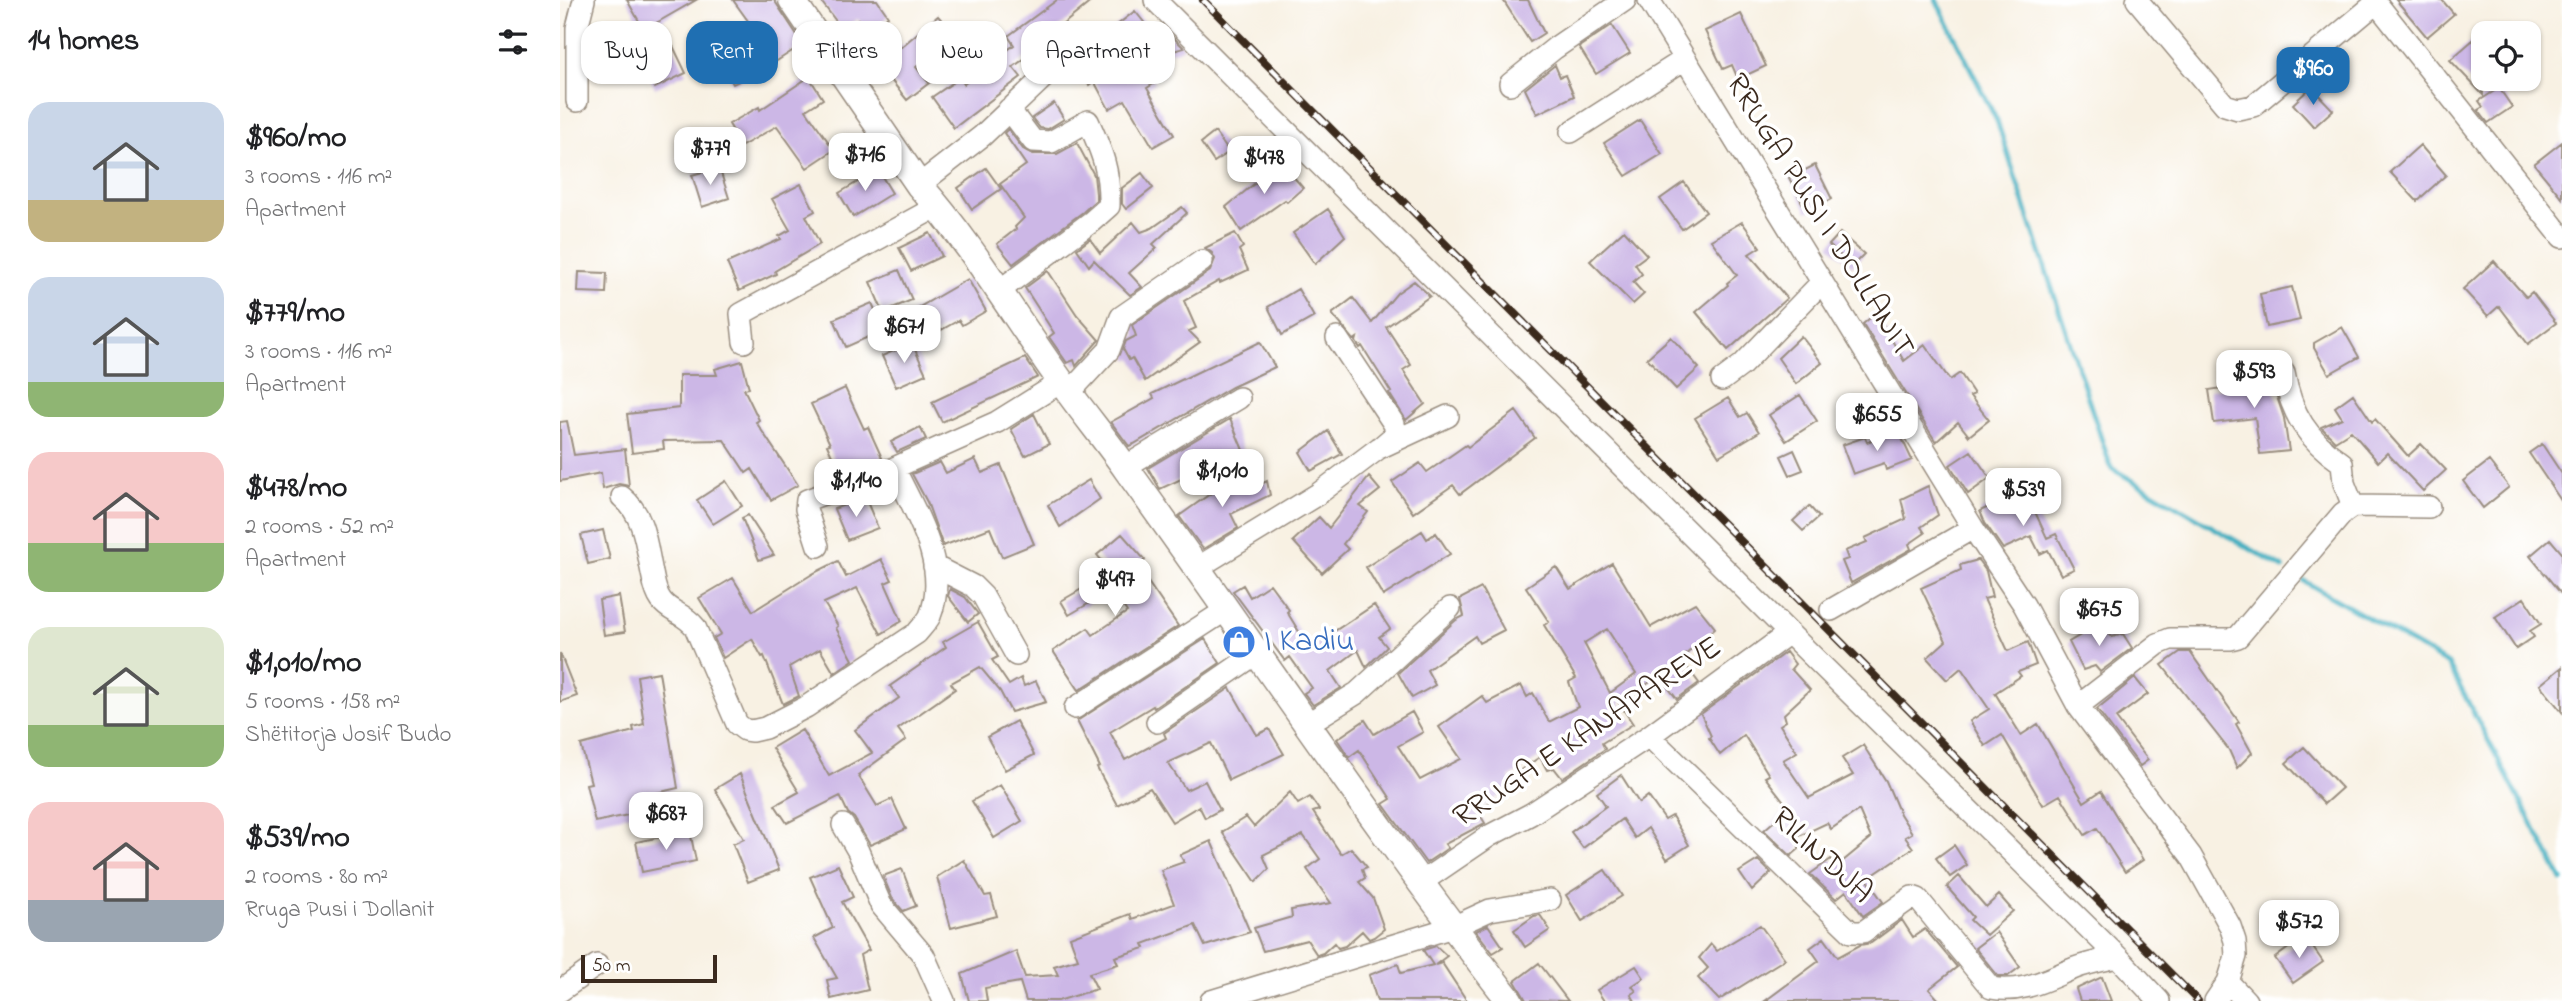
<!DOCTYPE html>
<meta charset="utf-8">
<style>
body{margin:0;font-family:"Indie Flower",sans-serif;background:#f2f2f2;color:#202124;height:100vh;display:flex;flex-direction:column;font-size:26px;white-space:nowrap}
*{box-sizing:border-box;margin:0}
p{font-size:23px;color:#757577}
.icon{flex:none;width:38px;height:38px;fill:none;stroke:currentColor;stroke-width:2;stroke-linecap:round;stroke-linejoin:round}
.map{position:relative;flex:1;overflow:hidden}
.drawer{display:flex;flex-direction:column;background:#fff;width:560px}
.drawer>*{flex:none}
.guide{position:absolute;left:21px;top:21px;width:665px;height:63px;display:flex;gap:14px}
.fabs{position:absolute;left:1911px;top:21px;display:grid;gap:14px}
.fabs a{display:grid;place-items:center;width:70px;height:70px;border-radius:14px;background:#fff;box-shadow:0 2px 5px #0004;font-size:35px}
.scale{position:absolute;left:21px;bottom:18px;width:136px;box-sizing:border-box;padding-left:7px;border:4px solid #3b2a1e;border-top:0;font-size:19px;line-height:24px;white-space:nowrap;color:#3b2a1e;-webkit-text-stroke:5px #fff;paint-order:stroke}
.price{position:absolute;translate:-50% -60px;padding:0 16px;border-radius:14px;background:#fff;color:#222;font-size:23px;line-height:46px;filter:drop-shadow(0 2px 4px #0008)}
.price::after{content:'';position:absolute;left:50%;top:42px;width:21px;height:16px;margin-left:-10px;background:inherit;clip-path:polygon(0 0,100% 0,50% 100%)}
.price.selected{background:#1f6fb2;color:#fff}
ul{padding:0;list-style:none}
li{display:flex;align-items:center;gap:21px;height:175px;padding:0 28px}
li span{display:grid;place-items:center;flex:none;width:196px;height:140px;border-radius:21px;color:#555}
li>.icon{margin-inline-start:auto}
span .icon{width:84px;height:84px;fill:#fffc;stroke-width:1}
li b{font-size:30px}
h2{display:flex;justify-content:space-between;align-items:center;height:84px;padding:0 28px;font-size:30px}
.chip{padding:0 24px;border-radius:21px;background:#fff;box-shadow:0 2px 5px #0004;font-size:24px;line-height:63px}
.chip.selected{background:#1f6fb2;color:#fff}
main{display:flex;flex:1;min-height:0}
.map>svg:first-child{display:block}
</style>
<main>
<section class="drawer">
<h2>14 homes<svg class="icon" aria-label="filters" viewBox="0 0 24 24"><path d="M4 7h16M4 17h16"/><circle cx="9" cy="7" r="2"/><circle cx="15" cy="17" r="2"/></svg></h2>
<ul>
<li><span style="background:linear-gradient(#c9d6e8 70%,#c2b280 0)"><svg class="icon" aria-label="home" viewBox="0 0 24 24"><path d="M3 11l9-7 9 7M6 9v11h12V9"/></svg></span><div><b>$960/mo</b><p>3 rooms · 116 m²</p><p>Apartment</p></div></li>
<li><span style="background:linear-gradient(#c9d6e8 75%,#8fb573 0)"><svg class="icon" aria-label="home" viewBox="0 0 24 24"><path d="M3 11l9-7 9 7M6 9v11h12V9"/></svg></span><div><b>$779/mo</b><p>3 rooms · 116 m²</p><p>Apartment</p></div></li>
<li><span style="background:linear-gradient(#f6c9c9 65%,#8fb573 0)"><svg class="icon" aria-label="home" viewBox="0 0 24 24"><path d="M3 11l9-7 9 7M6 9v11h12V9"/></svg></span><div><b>$478/mo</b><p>2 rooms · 52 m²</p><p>Apartment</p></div></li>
<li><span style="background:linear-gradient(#dfe7d0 70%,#8fb573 0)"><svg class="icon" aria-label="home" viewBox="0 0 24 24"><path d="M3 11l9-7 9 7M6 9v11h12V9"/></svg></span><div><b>$1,010/mo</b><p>5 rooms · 158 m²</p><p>Shëtitorja Josif Budo</p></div></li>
<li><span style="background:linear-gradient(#f6c9c9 70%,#9aa5b1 0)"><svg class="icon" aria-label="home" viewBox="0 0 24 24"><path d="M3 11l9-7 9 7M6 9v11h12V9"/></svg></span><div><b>$539/mo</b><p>2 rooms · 80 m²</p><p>Rruga Pusi i Dollanit</p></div></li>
</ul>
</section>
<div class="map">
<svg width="2002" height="1001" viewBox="0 0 2002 1001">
<rect width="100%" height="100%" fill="#fff"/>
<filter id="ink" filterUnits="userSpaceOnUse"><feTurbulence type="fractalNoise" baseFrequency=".0143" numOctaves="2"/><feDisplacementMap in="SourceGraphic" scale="14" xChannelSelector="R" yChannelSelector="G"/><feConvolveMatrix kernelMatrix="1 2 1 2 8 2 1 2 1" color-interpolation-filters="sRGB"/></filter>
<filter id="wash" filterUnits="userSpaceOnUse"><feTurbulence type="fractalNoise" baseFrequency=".00686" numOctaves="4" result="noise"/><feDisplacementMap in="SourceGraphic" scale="28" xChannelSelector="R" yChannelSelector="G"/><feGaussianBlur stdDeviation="1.57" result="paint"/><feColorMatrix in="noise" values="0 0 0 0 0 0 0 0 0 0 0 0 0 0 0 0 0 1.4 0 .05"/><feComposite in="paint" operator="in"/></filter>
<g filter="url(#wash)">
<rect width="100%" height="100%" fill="#f8f1e3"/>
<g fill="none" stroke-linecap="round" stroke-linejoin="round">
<!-- stream -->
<path stroke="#44b0c1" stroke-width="5" d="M1376 0 1437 121 1551 468 1723 568
M1744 581 1888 664 2002 880"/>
</g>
<g id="blocks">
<!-- building -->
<path fill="#ccb7e6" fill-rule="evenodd" d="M67 0H136L84 30Z
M173 0H214L243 44 206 68 173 84 156 52 196 32Z
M260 0H317L328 16 321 22 341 47 378 16 394 34 356 67 369 83 347 100 314 59 322 52 298 19 282 29Z
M497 0H533L496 30 499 34 453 67 461 77 394 128 372 97 400 78 404 84 454 45 448 36Z
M943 0H968L984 33 970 42Z
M1836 0H1882L1894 14 1867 37Z
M575 11 587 26 563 44 552 29Z
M1181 14 1206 66 1178 79 1172 65 1163 69 1145 31Z
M1052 25 1070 53 1036 74 1019 47Z
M605 29 624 48 603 54 592 37Z
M1913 40 1923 51V95L1890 60Z
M553 45 573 73 586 66 595 83 587 88 614 135 593 147 565 100 549 109 534 81 529 85 518 69Z
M113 46 126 73 95 88 82 62Z
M995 65 1000 77 1005 75 1014 96 977 114 965 89Z
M249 77 263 99 246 110 274 150 247 168 217 126 182 146 169 124 199 107 200 110Z
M1751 87 1773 110 1754 127 1733 104Z
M1939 88 1952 107 1928 123 1918 110 1923 107 1919 101Z
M494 103 504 119 488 129 480 128 472 118Z
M1080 120 1102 154 1066 176 1044 143Z
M448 129 463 149 472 154H497L517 143 534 175 536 194V200L523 212 453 264 437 244 456 229 455 227 464 218 440 184 466 165 444 133Z
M655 132 669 152 654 162 641 143Z
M2002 142V198L1974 164Z
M1860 145 1886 175 1857 201 1830 172Z
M721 162 743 188 727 202 725 200 681 231 666 207Z
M1255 165 1272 199 1247 212 1229 178Z
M159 167 169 198 142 207 132 175Z
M426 168 441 189 412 209 398 188Z
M318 170 332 193 293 217 279 193Z
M582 173 593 188 566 209 562 204V188Z
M1124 182 1146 212 1122 229 1100 199Z
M241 184 255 211 246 216 260 244 215 271 216 274 179 291 167 263 221 239 219 236 230 230 212 199Z
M622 207 627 213 593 244 597 248 569 273 582 287 570 295 534 260 529 266 517 249 530 239 540 253 573 222 581 232 592 228Z
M768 209 785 236 755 264 733 233Z
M1182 222 1200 247 1189 254 1227 298 1168 350 1136 312 1168 285 1167 283 1177 275 1151 240Z
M1064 230 1087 255 1075 264 1082 274 1073 282 1084 294 1073 304 1030 261Z
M370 233 382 256 351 271 339 248Z
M675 233 683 247 679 250 688 270 660 283 659 281 624 301 636 328 629 331 640 342 585 381 572 358 569 360 563 349 566 341 576 336 572 325 650 271 655 259 652 253 645 248Z
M1280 233 1304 254 1292 266 1269 245Z
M1934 261 1966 297 1972 292 1996 323 1968 344 1939 306 1928 316 1903 289Z
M339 270 352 300 323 312 310 282Z
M488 271 517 315 539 340 516 366 514 360 507 363 489 337 494 333 465 288Z
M19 272 47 273 46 293 18 292Z
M408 279 426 311 402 325 399 320 365 339 351 312Z
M854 281 870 296 826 327 851 365 843 370 865 404 846 420 829 393 831 392 802 346 800 348 796 342 797 338 794 340 772 314 793 298 812 323 837 293Z
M1732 287 1740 320 1707 327 1700 294Z
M738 289 754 317 722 335 708 307Z
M312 303 324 330 286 347 274 319Z
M1316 313 1344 361 1365 345 1390 380 1400 373 1414 394 1410 396 1429 420 1409 436 1398 422 1376 442 1303 324Z
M1782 327 1799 357 1769 374 1754 348V343Z
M1241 336 1262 363 1236 384 1218 358Z
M1111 337 1139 368 1116 389 1087 358Z
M700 342 715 367 672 387 574 444 569 446 551 422 594 398 592 394Z
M352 343 366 374 336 387 322 356Z
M465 358 478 377 382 422 372 402Z
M182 361 189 388 184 389 199 420 196 422 238 485 211 500 192 469 186 473 164 440 103 441 104 449 72 453 67 414 119 408V375H157L155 369Z
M1711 372 1715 391 1724 418 1729 451 1700 454 1695 418 1654 423 1649 390 1689 384 1688 373Z
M285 388 304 429 308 427 322 458 280 474 267 445 270 444 251 404Z
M1793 394 1812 422 1815 419 1848 456 1861 444 1886 470 1863 491 1827 453 1818 462 1791 431 1775 441 1761 427 1782 418 1775 407Z
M1240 395 1257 421 1226 441 1209 415Z
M1168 398 1180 417 1187 413 1199 432 1159 456 1135 418Z
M956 411 975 438 900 494 893 485 853 513 832 482 860 463 867 472 906 445 908 447Z
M474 414 489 444 465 456 451 429Z
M670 419 683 450 600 489 588 468Z
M7 421 14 455 65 449 69 486 59 484 43 489 41 473 0 481V422Z
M360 427 366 439 337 452 331 442Z
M1338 430 1352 460 1326 470 1324 463 1293 474 1282 445 1305 437 1307 442Z
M768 431 782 454 751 471 740 452Z
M1982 444 2002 474V502L1969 453Z
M1234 450 1243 470 1230 475 1221 456Z
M1411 451 1430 478 1408 494 1390 465Z
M415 459 422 473 441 465 474 544 442 557 430 528 383 546 367 502 352 474 380 462 386 473Z
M1929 461 1949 487 1923 508 1903 481Z
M684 470 695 487 707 481 710 495 671 514 678 528 643 549 619 516Z
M809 477 820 490 800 506 808 512 783 544 788 549 762 573 733 541 759 517 769 528Z
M529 480 540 499 500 527 488 505Z
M166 481 182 506 153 524 137 500Z
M1368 486 1378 515 1361 527 1365 533 1349 544 1351 549 1291 583 1282 561 1288 559 1285 551 1307 542 1305 538 1346 519 1341 499Z
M1465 490 1487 538 1496 534 1514 569 1501 575 1488 550 1480 554 1471 536 1443 549 1425 523 1420 511Z
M305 497 318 528 287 540 274 509Z
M1249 506 1259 517 1243 531 1233 521Z
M188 515 214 555 199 560 182 518Z
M43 530 50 559 28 564 21 535Z
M862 531 867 539 876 533 890 554 823 596 806 567Z
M562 534 585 560 577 566 618 626 519 690 493 651 528 628 533 635 567 612 552 590 509 615 501 601 551 572 537 555Z
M1990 539 2002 553V595L1970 556Z
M321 559 332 580 325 583 342 621 321 634 297 588 264 603 278 626 276 628 293 660 274 673 260 649 229 667 239 696 223 704 204 656 202 657 192 639 163 658 154 638 161 634 139 598 173 578 193 611 254 573 278 561 286 577Z
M1418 560 1426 571 1432 597 1424 599 1448 651 1468 642 1476 665 1458 672 1461 676 1435 693 1461 735 1478 724 1524 802 1541 791 1583 860 1565 872 1537 828 1525 835 1500 795 1483 805 1442 735 1425 746 1410 721 1429 709 1401 668 1387 680 1367 658 1386 641 1361 588 1401 570 1400 565Z
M1052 563 1091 627 1135 603 1155 628 1121 659 1139 683 1117 699 1099 676 1059 703 1073 724 1042 743 1045 749 1002 778 994 768 987 770 980 757 949 778 954 787 917 810 925 823 885 844 888 848 866 863 823 804 831 799 799 750 789 757 777 739 805 720 814 734 852 712 863 732 838 746 860 780 901 759 879 727 922 696 927 703 961 685 967 697 973 693 989 722 1018 707 1009 682 1016 678 984 625 989 622 966 587 996 567 1010 589ZM1047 629 1076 674 1050 693 1024 643Z
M710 584 729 610 727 612 749 648 814 605 830 629 819 637 827 647 806 667 798 650 770 671 781 688 753 705 744 693 752 688 730 657 725 661 673 591 683 585 690 597Z
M921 588 944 630 919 643 915 636 867 670 875 685 852 698 838 673 896 620 904 616 900 599Z
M390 589 405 597 418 614 408 622 388 596Z
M59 596 65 632 44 635 39 600Z
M1964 598 1981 624 1970 631 1974 637 1956 649 1935 617Z
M418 622 438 657 432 660 449 685 461 678 464 686 476 681 486 702 451 712 440 691 420 667 391 683 395 689 338 729 346 740 298 775 317 806 332 799 346 829 310 845 294 818 288 813 280 796 227 823 215 805 239 792 212 748 242 730 269 776 312 753 295 730 339 698 330 686 386 647 383 642Z
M1541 623 1552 637 1563 634 1572 648 1540 672 1535 666 1523 670 1509 642Z
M645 639 660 663 594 708 593 706 550 732 565 760 606 738 604 733 670 688 697 735 709 729 724 754 669 780 651 743 608 763 626 790 645 781 660 810 645 818 639 806 612 822 590 788 557 805 537 768 540 767 517 721Z
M1226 652 1235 664 1231 669 1250 690 1224 714 1226 721 1220 725 1237 752 1223 760 1249 798 1293 775 1282 758 1303 745 1326 781 1340 814 1352 833 1345 837 1353 848 1307 879 1323 902 1303 916 1286 891 1276 899 1250 874 1271 859 1277 866 1311 838 1299 810 1271 829 1267 823 1235 838 1239 843V849L1231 856 1204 830 1229 808 1205 777 1209 775 1184 735 1160 755 1149 738 1151 736 1141 714Z
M1620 652H1630L1679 722 1676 724 1692 753 1677 768 1669 750 1602 665Z
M0 653 17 696 0 702Z
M2002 667V712L1980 685Z
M99 672 118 788 79 797 82 812 35 822 26 784 31 783 21 745 74 731 73 727 84 724 77 676Z
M1575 678 1588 694 1556 718 1588 760 1580 766 1537 709Z
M456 721 474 755 445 770 427 737Z
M1744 747 1782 788 1764 804 1726 763Z
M180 774 219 870 188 882 173 844 184 839 155 789Z
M1061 775 1079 803 1088 796 1105 820 1112 816 1129 845 1107 859 1088 828 1075 838 1062 819 1023 848 1011 832 1046 806 1037 793Z
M440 785 462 821 434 838 412 801Z
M730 792 738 804 750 797 759 810 753 812 781 854 791 848 807 867 802 869 805 878 799 882 813 898 824 929 814 937 809 939 802 931 785 946 778 948 774 943 763 953 757 955 747 940 703 951 694 928 732 917 731 910 771 903 747 869 760 859 743 835 703 855 709 869 696 882 662 832 686 817 694 827Z
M130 831 136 861 82 872 76 842Z
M651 841 690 932 645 946 635 925 583 944 585 948 555 957 558 964 529 973 537 989 498 1001H466L460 982 425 988 427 1001H409L402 974 456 951 465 977 498 975 494 966 518 959 510 937 570 914 572 919 614 904 601 870 624 862 620 855Z
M1394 845 1407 865 1390 877 1376 858Z
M404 860 425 896 431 895 437 916 391 928 377 877Z
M1198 860 1211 873 1192 891 1179 872Z
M278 865 293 897 282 902 309 950 300 955 308 990 271 999 267 980 277 978 254 938 273 928 250 877Z
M342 869 356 906 343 911 332 898 323 876Z
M1045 870 1062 896 1022 921 1006 895Z
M1399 876 1426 907 1439 895 1453 911 1426 935 1410 920 1413 917 1387 887Z
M980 915 990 930 965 947 954 930 974 916Z
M1342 920 1353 937 1365 929 1397 967 1369 989 1380 1001H1205L1259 961 1250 948 1264 938 1278 957 1300 945 1311 943Z
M928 925 943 947 933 953 916 931Z
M1200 925 1225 959 1159 1000 1138 978 1148 968 1139 958 1151 944 1157 951Z
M1436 932 1460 967 1448 976H1438L1415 948Z
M1745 936 1763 962 1733 983 1715 958Z
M876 946 887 956 875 965 882 963 907 1001H817L809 975 838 964 841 973 873 965 863 950Z
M979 963 1008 1001 966 1000 955 981Z
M1076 966 1084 978 1072 986 1076 991 1071 994 1075 1001H1044L1037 990Z
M1542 977 1551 1001H1520L1516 989Z"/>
</g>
</g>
<g filter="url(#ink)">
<use href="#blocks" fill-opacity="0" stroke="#9a8e80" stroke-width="2"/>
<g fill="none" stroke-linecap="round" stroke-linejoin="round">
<defs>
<path id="minor" d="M595 0 1229 633 1558 957 1599 1001
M1089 0 1413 528 1464 605 1518 706 1631 856 1670 926 1675 941 1676 956 1668 982 1655 1001
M1577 0 1665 105 1678 109 1693 106 1816 3
M1814 0 2002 237
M950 84 995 48 1065 0
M17 101V28L24 0
M1011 132 1125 59
M359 185 422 136 525 38
M439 291 531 222 549 206C550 171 542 152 528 121L491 142 473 141 449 109
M777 338 834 424 836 434 821 447
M184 342 181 314 378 206
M1724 373C1731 414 1748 440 1782 463L1784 483 1793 506
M1162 380 1182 365 1262 282
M509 393 549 350 561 317 642 261
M565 467 679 398
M62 497C85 516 86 545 92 573 94 582 95 592 101 600 109 612 124 613 135 627L177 724 185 730 192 731 205 728 246 707 357 633C361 628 367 622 370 616 390 566 355 512 334 468
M258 546 246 509 247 500 334 468 437 422 501 382
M374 566 413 586 423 596 456 655
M637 568 758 494 819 448 888 416
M1271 610 1413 528
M1518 706 1598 644 1610 639H1670L1678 637 1783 513 1793 506 1869 507
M515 708 666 610
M597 722 697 653
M747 724 797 693 890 608
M1089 736 1291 932H1303L1352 897 1358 899 1431 988C1463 994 1487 979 1515 968 1528 963 1544 960 1558 957
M283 825 298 851 321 905 364 956 384 1001
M860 883 929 836 971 814 1089 736 1229 633
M1668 982 1686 1001
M0 991 37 965
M651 1001 893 927 930 910 990 900"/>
<path id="major" d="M232 0 359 185C416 249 459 325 510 394 529 420 549 444 567 470 695 647 816 829 950 1001"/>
</defs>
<!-- minor casing -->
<use href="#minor" stroke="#9a8e80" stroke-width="24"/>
<!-- major casing -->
<use href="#major" stroke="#9a8e80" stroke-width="29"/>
<!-- minor -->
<use href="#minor" stroke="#fff" stroke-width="21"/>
<!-- major -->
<use href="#major" stroke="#fff" stroke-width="26"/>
<defs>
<path id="rail" d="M643 0 1638 1001"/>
</defs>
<!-- rail casing -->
<use href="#rail" stroke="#3b2a1e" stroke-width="8"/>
<!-- rail -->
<use href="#rail" stroke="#fff" stroke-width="5" stroke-dasharray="16" stroke-linecap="butt"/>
</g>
</g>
<!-- icons -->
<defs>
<symbol id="shop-disc" viewBox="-11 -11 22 22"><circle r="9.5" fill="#3f7fe0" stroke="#fff"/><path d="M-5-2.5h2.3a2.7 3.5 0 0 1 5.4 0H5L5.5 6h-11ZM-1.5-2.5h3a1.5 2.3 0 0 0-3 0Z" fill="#fff"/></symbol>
</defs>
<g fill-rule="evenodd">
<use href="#shop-disc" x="660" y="623" width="38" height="38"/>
</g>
<g text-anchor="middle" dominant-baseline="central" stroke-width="7" stroke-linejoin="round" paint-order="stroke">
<!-- street labels -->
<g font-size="32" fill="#3b2a1e" stroke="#fff">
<text transform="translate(1259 216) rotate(58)">RRUGA PUSI I DOLLANIT</text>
<text transform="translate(1028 733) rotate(-34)">RRUGA E KANAPAREVE</text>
<text transform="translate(1261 856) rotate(43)">RILINDJA</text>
</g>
<!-- shop labels -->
<g font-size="32" fill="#366cbe" stroke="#fff" text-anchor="start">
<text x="704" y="642">I Kadiu</text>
</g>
</g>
</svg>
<div class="fabs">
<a><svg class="icon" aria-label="locate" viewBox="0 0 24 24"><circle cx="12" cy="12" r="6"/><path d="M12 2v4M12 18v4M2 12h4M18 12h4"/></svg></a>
</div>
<div class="scale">50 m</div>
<b class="price selected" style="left:1753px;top:107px">$960</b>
<b class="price" style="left:150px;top:187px">$779</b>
<b class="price" style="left:305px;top:193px">$716</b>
<b class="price" style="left:704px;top:196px">$478</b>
<b class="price" style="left:344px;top:365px">$671</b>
<b class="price" style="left:1694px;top:410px">$593</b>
<b class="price" style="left:1317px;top:453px">$655</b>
<b class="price" style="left:662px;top:509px">$1,010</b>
<b class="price" style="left:296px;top:519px">$1,140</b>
<b class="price" style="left:1463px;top:528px">$539</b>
<b class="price" style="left:555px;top:618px">$497</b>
<b class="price" style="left:1539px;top:648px">$675</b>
<b class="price" style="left:106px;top:852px">$687</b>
<b class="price" style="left:1739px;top:960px">$572</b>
<div class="guide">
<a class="chip">Buy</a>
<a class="chip selected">Rent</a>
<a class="chip">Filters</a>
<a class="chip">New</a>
<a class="chip">Apartment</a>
</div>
</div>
</main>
